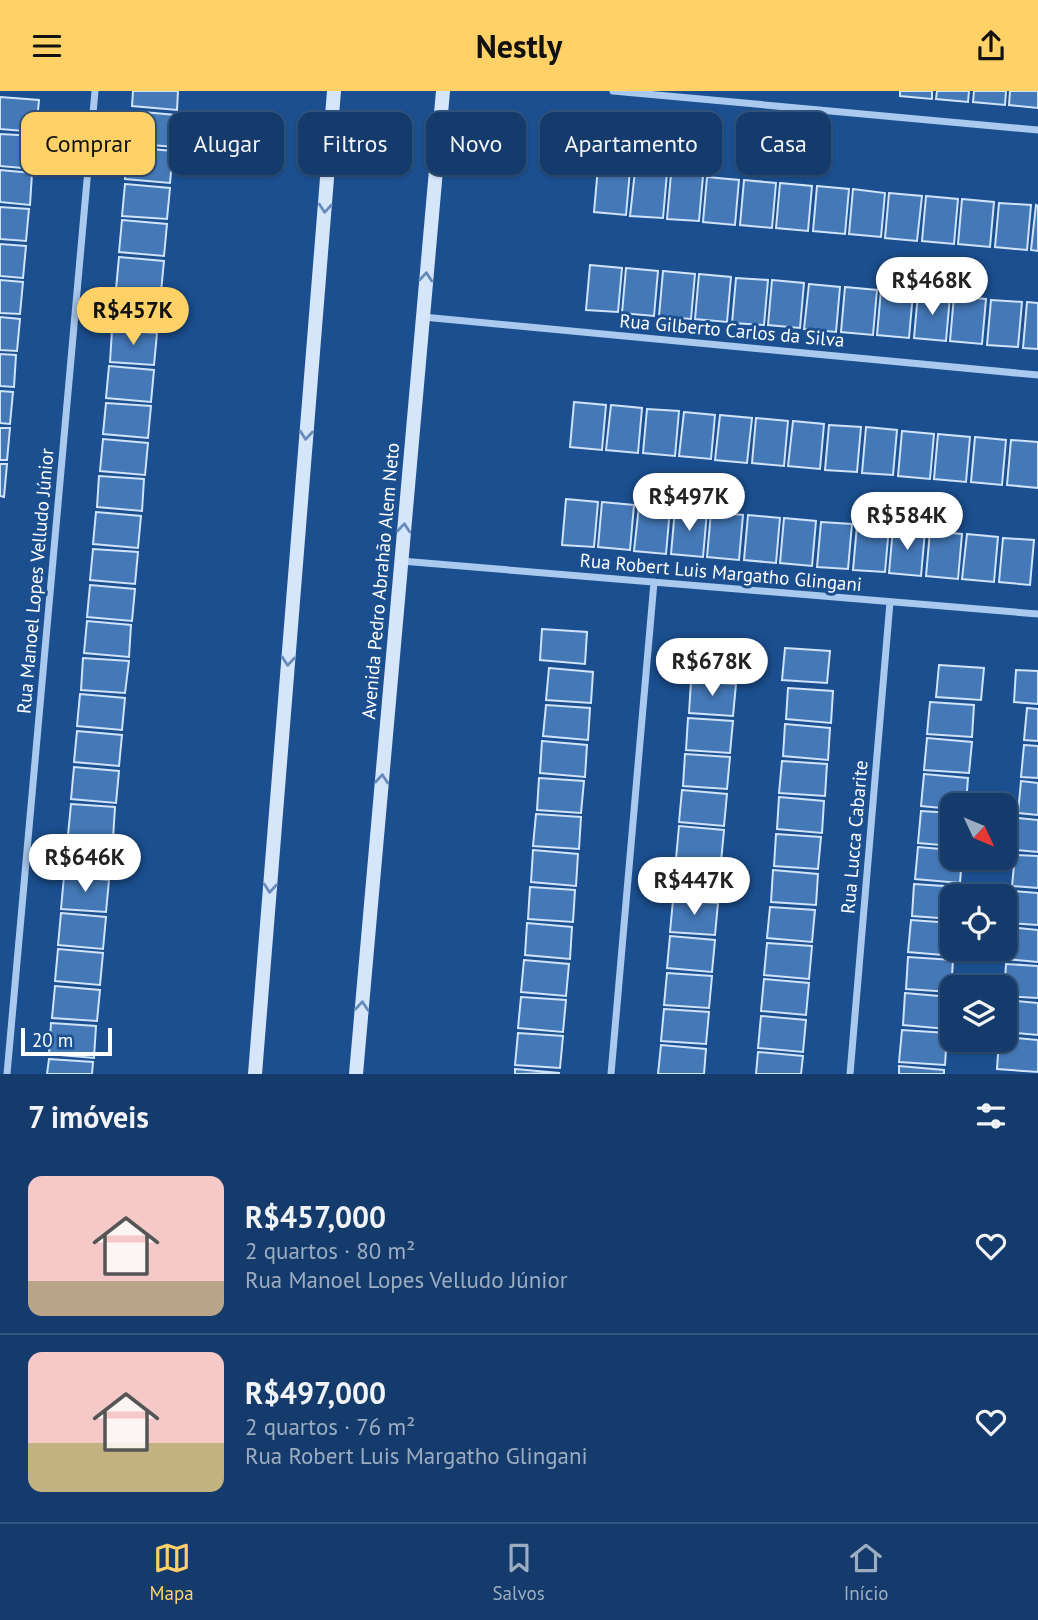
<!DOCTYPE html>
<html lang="pt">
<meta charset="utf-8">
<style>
body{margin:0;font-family:"PT Sans",sans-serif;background:#214673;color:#f1f3f6;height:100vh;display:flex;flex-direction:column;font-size:26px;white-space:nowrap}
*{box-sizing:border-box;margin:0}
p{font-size:23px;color:#9dadc1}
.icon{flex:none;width:38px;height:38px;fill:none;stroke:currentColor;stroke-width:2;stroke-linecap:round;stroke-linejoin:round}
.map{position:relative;height:983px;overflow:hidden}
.drawer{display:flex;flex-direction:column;background:#143b6b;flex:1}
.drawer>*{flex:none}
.guide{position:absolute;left:21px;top:21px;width:998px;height:63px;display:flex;gap:14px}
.needle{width:46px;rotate:134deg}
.tools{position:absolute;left:940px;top:702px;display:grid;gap:14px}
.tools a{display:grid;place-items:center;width:77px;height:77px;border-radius:14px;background:#143b6b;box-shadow:0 2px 5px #0004,0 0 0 2px #33557e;font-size:35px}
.scale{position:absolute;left:21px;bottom:18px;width:91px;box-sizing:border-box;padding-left:7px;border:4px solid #fff;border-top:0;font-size:19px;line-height:24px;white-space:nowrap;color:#fff;-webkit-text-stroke:5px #1b4f8f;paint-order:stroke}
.price{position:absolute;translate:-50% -60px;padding:0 16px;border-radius:24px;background:#fff;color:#222;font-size:23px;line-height:46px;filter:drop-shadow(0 2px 4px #0008)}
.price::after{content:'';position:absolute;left:50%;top:42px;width:21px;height:16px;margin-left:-10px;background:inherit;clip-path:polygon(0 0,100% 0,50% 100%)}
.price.current{background:#ffd166;color:#111}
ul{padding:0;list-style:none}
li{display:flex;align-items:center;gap:21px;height:175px;padding:0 28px}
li+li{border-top:2px solid #33557e}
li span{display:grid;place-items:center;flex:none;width:196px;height:140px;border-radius:14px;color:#555}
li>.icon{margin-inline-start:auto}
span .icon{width:84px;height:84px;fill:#fffc;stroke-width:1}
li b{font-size:30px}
h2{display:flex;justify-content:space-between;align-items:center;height:84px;padding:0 28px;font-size:30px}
.chip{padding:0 24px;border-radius:14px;background:#143b6b;box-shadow:0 2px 5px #0004,0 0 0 2px #33557e;font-size:24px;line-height:63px}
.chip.current{background:#ffd166;color:#111}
header{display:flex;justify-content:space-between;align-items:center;height:91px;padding:0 28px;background:#ffd166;color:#111;font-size:32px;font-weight:700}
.menu{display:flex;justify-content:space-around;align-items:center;height:98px;border-top:2px solid #33557e;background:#143b6b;font-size:19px;color:#9dadc1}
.menu a{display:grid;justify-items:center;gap:4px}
.menu .current{color:#ffd166}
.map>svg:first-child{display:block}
</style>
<header><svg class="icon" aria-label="menu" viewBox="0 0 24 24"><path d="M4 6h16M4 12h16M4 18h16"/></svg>Nestly<svg class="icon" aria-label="share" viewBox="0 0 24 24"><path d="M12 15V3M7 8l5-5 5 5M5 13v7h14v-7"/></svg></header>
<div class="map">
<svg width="1038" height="983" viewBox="0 0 1038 983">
<rect width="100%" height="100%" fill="#1b4f8f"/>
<!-- building -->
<path fill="#4478b7" stroke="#cfe3fa" stroke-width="2" d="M133 0H178L177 19 132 15Z
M900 0H932V8L900 5Z
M937 0H969L968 11 936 8Z
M974 0H1006L1005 14 973 11Z
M1010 0H1038V17L1009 14Z
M0 6 39 9 36 41 0 38Z
M131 20 176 24 174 56 129 52Z
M0 43 36 45 33 78 0 75Z
M128 56 173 60 170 92 125 88Z
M598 76 630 79 626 124 594 121Z
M0 79 32 82 30 114 0 111Z
M635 80 667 82 663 127 630 125Z
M671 83 703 85 699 130 667 128Z
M707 86 739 89 735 134 703 131Z
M744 89 776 92 772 137 740 134Z
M780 92 812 95 808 140 776 137Z
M125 93 170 97 167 128 122 125Z
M817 95 849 98 845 143 813 140Z
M853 98 885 102 881 146 849 143Z
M889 102 922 105 917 150 885 147Z
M926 105 958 108 954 153 922 150Z
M962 108 994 111 990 156 958 153Z
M999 112 1031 114 1027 159 995 156Z
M1036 114 1038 115V160L1031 159Z
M0 116 29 118 26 150 0 148Z
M122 129 167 133 164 165 119 161Z
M0 153 26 155 23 187 0 185Z
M119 166 164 170 161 201 116 198Z
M590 174 622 177 618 221 586 219Z
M626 177 658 180 654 225 622 222Z
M663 180 695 183 691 228 659 225Z
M699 183 731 186 727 231 695 228Z
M736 187 768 189 764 234 732 232Z
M0 189 23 191 20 223 0 222Z
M772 189 804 192 800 237 768 234Z
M809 193 840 196 836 241 804 238Z
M845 196 877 199 873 244 841 241Z
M881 199 913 202 909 247 877 244Z
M115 202 160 206 158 238 113 234Z
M918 202 950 205 946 250 914 247Z
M954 205 986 208 982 253 950 250Z
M991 209 1022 211 1018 256 987 254Z
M1027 211 1038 212V258L1023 257Z
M0 226 20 228 17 260 0 259Z
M112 239 157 242 154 274 110 271Z
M0 263 16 264 14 296 0 295Z
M109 275 154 279 151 311 106 307Z
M0 300 13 301 10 333 0 332Z
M574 311 606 314 602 359 570 356Z
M106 312 151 315 148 347 103 343Z
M611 314 642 317 638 362 606 359Z
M647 318 679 320 675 365 643 362Z
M684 321 715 324 711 368 679 365Z
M720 324 752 327 747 372 715 369Z
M756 327 788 330 784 375 752 372Z
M793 330 824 333 820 378 788 375Z
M829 334 861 336 857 381 825 379Z
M866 336 897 339 893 384 862 382Z
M0 337H10L7 369H0Z
M902 340 934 343 930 388 898 385Z
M938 343 970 346 966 391 934 388Z
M975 346 1006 349 1002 394 971 391Z
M103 348 148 352 145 384 100 380Z
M1011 349 1038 351V397L1007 394Z
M0 373H7L4 406 0 405Z
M99 385 144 388 142 420 97 416Z
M566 408 598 411 594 456 562 454Z
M602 411 634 414 630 459 598 456Z
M639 415 670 418 666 463 634 460Z
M675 418 707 421 703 466 671 463Z
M96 421 141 425 138 457 93 453Z
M711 421 743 424 739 469 707 466Z
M748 424 780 427 776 472 744 469Z
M784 427 816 430 812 475 780 472Z
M821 431 852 433 848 478 817 476Z
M857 434 889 436 885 481 853 479Z
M893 437 925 440 921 485 889 482Z
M930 440 962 443 958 488 926 485Z
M967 443 998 446 994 491 962 488Z
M1003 447 1034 449 1030 494 999 491Z
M93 458 138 461 135 493 90 489Z
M90 494 135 498 132 530 87 526Z
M87 530 131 534 129 566 84 562Z
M542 538 587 541 585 573 540 569Z
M707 552 752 555 749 587 704 584Z
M785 557 830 560 827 592 782 589Z
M83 567 129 570 125 602 81 599Z
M939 574 984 577 981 609 936 606Z
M549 577 593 581 591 612 546 609Z
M1016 579 1038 580V613L1014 611Z
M691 590 736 593 733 625 689 622Z
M788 597 833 600 831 632 786 628Z
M80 603 125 607 122 639 77 635Z
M930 611 974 614 972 646 927 643Z
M546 614 590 617 588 649 543 645Z
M1027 617 1038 618V650L1024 649Z
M688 627 733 630 730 662 686 659Z
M785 633 830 637 828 669 783 665Z
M77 640 122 644 119 675 74 671Z
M927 647 972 651 969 682 924 679Z
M542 650 587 654 585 686 540 682Z
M1024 654 1038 655V687L1021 686Z
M685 663 730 666 727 698 683 695Z
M782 670 827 673 825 705 779 702Z
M74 676 119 680 116 712 71 708Z
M924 683 968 687 966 714H952V718L921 715Z
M539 687 584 690 581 722 537 719Z
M1021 690 1038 692V724L1018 722Z
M682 699 727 703 724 735 679 731Z
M779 706 824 710 822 742 777 738Z
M71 713 115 716 113 748 68 744Z
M921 720 952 722V755L918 752Z
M536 723 581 726 579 758 533 755Z
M1018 727 1038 729V761L1015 759Z
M679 735 724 739 721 771 676 768Z
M776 743 821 746 818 778 774 775Z
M67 749 112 753 110 785 65 781Z
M918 756 952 759V766H962L960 792 915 788Z
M533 759 578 763 576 795 531 791Z
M1015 764 1038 765V797L1012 795Z
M676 772 721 776 718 808 673 804Z
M773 779 818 783 816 814 771 811Z
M64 785 109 789 106 821 61 818Z
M914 793 959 796 958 805H952V828L912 825Z
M530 796 575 799 573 831 528 828Z
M1012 800 1038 802V834L1009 832Z
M673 809 718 812 715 844 670 841Z
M770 816 815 819 812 851 767 847Z
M61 822 106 826 103 858 58 854Z
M911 829 952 832 954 865 908 861Z
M527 832 572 836 570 868 525 864Z
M1009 836 1038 839V871L1006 868Z
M670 845 715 849 712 881 667 877Z
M767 852 812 855 809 888 764 884Z
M58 858 103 862 100 894 55 890Z
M908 866 953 869 951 901 906 898Z
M524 869 569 873 566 905 521 901Z
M1006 873 1038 875V907L1004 905Z
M667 882 712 885 709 917 664 914Z
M764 888 809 892 806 924 761 920Z
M55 895 100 899 97 930 52 927Z
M905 902 950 906 947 938 903 934Z
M521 906 566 909 563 941 518 937Z
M1004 909 1038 912V944L1004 941Z
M664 918 709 921 706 953 661 950Z
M761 925 806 929 803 961 758 957Z
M51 932 96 935 94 967 49 963Z
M902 939 947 942 945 974 899 971Z
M518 942 563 945 560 977 515 974Z
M1004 946 1038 949V981L997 978 999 948H1004Z
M661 954 706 958 704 983H658Z
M758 961 803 965 801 983H756Z
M49 968 93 971 92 983H47Z
M899 975 944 979V983H899Z
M515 978 560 982 515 983Z"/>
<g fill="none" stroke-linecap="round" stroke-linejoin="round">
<!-- street -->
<path stroke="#a9c9ee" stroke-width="7" d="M613 0 1038 39
M423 226 1038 284
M401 470 1038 523
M7 983 95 0
M611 983 654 491
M850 983 890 511"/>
<!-- secondary -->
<path stroke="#d6e6fa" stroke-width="14" d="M255 983 334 0
M356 983 443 0"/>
</g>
<!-- one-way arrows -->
<defs><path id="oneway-chevron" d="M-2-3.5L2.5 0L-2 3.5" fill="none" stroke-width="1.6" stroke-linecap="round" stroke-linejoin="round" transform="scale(1.75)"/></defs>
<g stroke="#668bba">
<use href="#oneway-chevron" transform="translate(325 117) rotate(95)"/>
<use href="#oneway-chevron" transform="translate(426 186) rotate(-85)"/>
<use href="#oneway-chevron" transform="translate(306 344) rotate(95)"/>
<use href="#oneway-chevron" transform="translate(404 437) rotate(-85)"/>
<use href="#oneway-chevron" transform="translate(288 570) rotate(95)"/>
<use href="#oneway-chevron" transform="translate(382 688) rotate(-85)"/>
<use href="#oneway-chevron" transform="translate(270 797) rotate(95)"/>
<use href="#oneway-chevron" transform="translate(362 915) rotate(-85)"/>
</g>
<g text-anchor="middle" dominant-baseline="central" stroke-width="6" stroke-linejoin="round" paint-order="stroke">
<!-- street labels -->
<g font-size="19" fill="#fff" stroke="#1b4f8f">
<text transform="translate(732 239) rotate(5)">Rua Gilberto Carlos da Silva</text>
<text transform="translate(721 481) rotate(5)">Rua Robert Luis Margatho Glingani</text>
<text transform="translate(35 490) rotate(-85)">Rua Manoel Lopes Velludo Júnior</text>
<text transform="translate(380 490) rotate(-85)">Avenida Pedro Abrahão Alem Neto</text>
<text transform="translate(854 746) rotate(-85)">Rua Lucca Cabarite</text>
</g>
</g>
</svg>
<div class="tools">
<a><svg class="needle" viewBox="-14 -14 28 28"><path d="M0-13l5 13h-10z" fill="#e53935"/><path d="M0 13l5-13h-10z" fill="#9dadc1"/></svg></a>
<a><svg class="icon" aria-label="locate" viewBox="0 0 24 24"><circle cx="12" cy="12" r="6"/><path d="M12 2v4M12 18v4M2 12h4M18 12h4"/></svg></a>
<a><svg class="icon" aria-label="layers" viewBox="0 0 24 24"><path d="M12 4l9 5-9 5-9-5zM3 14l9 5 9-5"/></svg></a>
</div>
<div class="scale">20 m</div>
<b class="price" style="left:932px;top:226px">R$468K</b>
<b class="price current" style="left:133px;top:256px">R$457K</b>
<b class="price" style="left:689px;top:442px">R$497K</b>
<b class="price" style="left:907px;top:461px">R$584K</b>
<b class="price" style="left:712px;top:607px">R$678K</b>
<b class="price" style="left:85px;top:803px">R$646K</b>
<b class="price" style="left:694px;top:826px">R$447K</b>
<div class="guide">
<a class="chip current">Comprar</a>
<a class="chip">Alugar</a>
<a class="chip">Filtros</a>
<a class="chip">Novo</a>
<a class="chip">Apartamento</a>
<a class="chip">Casa</a>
</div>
</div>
<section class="drawer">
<h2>7 imóveis<svg class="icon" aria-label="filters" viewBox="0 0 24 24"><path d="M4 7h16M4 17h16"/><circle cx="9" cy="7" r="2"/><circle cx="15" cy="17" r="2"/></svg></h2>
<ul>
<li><span style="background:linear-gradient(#f6c9c9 75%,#b9a48a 0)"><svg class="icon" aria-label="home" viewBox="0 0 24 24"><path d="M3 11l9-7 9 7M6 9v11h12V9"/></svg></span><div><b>R$457,000</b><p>2 quartos · 80 m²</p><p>Rua Manoel Lopes Velludo Júnior</p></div><svg class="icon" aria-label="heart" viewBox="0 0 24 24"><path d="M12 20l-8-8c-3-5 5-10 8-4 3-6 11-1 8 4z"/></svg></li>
<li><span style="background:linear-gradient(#f6c9c9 65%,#c2b280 0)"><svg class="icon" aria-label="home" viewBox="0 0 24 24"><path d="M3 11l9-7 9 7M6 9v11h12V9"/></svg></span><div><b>R$497,000</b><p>2 quartos · 76 m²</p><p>Rua Robert Luis Margatho Glingani</p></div><svg class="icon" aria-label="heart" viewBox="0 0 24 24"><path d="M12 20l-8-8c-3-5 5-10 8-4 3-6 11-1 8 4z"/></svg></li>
</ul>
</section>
<nav class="menu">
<a class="current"><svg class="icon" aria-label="map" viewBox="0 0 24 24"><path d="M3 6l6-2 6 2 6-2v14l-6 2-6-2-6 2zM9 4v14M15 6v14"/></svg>Mapa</a>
<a><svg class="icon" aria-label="saved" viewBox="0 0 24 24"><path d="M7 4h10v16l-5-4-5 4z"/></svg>Salvos</a>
<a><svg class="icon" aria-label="home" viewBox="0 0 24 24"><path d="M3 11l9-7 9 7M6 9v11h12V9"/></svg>Início</a>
</nav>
